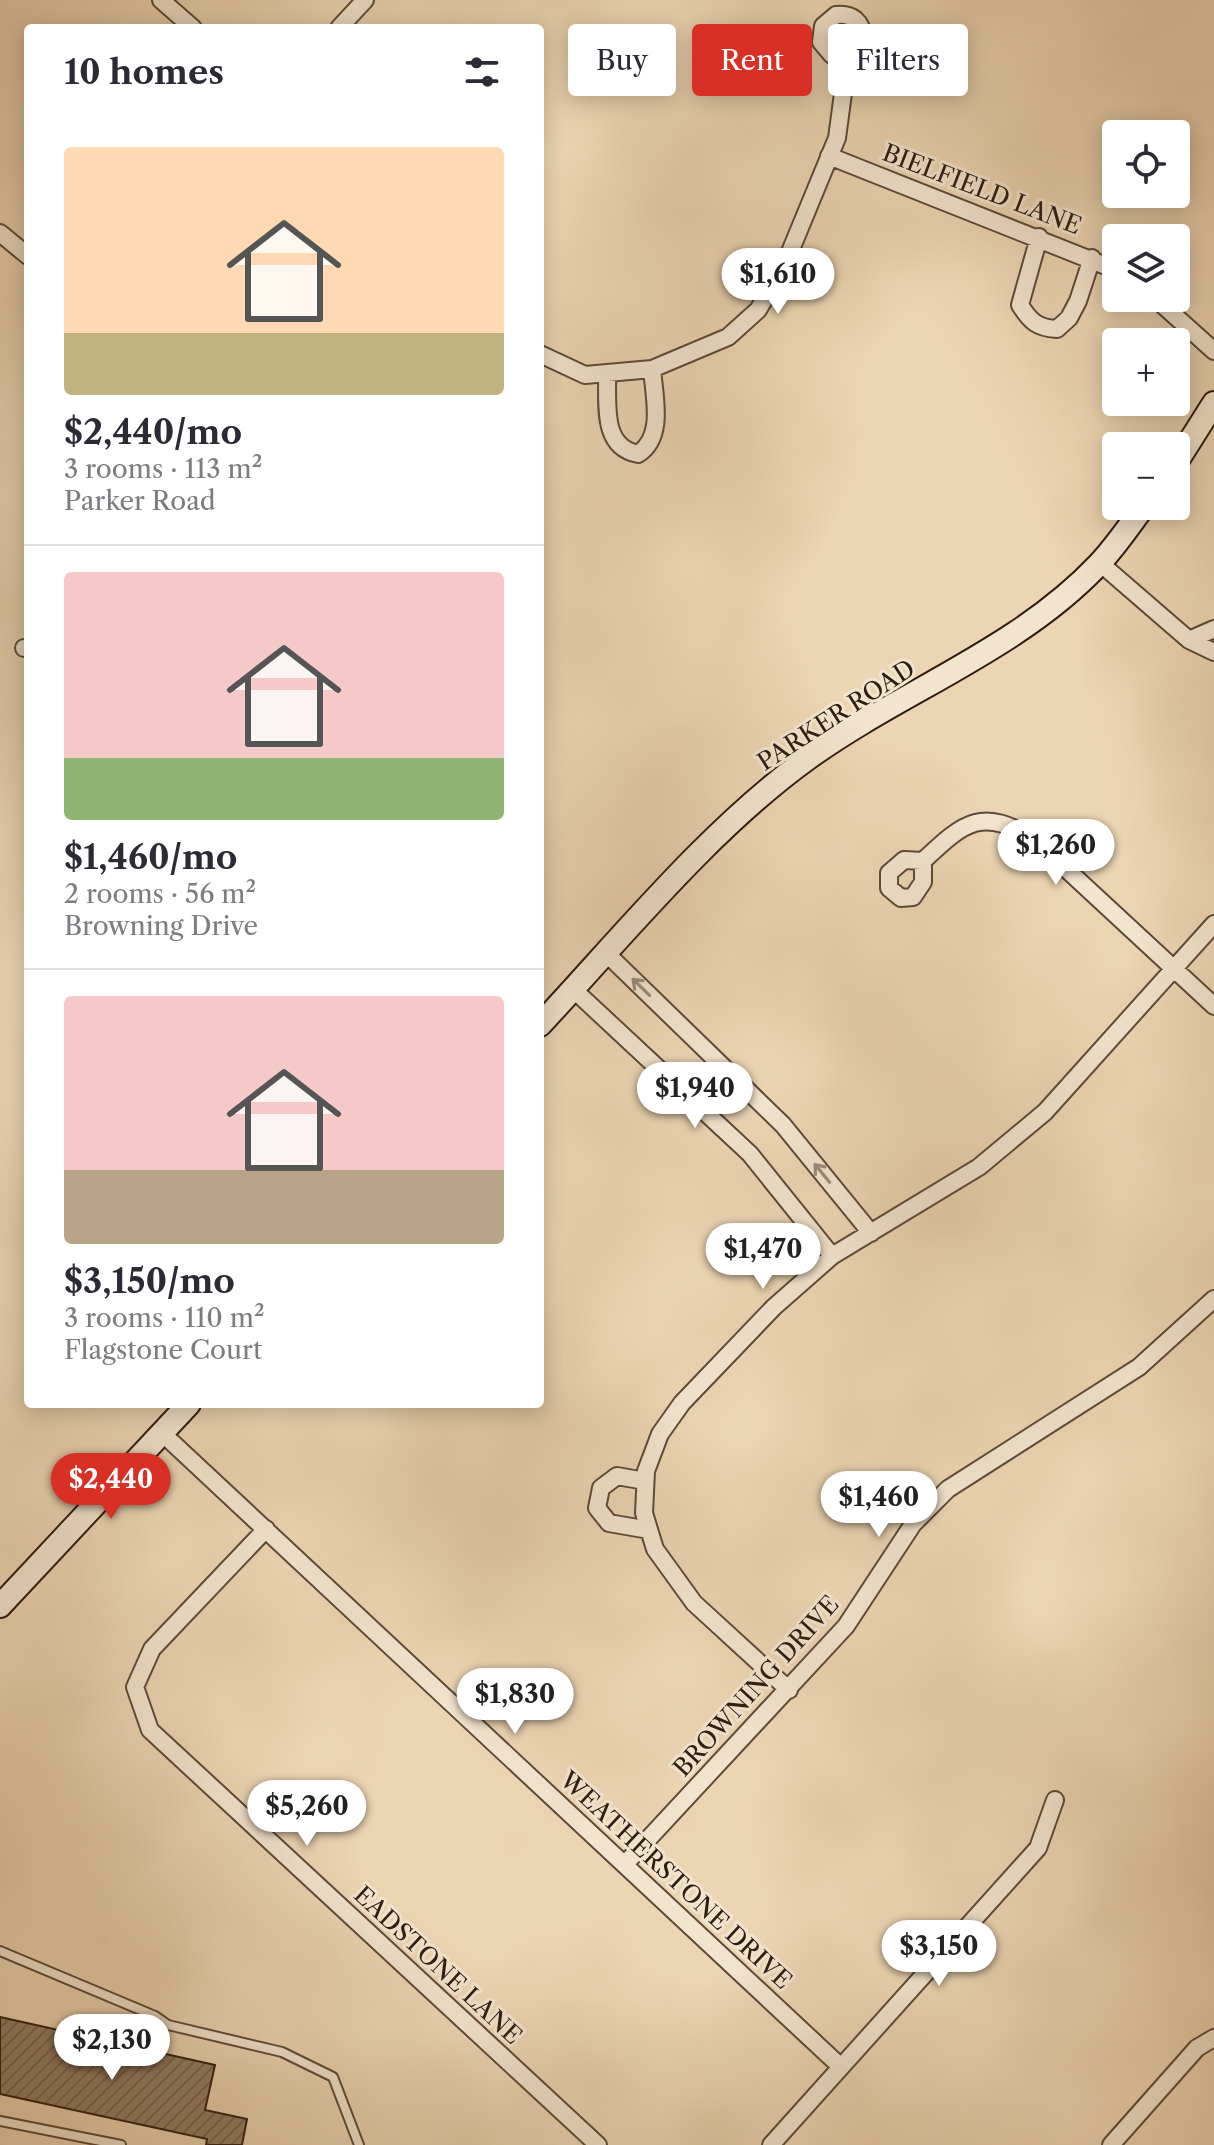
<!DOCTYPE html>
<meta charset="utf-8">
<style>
body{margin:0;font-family:"Libre Caslon Text",serif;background:#f7f7f7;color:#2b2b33;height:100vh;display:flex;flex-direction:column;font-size:30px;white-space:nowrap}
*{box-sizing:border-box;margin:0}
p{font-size:26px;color:#7c7c81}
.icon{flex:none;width:44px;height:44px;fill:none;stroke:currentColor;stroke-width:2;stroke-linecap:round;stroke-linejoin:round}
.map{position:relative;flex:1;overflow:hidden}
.panel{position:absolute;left:24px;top:24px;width:520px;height:1384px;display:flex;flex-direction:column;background:#fff;border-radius:8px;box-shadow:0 4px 20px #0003}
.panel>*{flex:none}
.hud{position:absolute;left:568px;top:24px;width:526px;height:72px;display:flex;gap:16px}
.buttons{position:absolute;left:1102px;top:120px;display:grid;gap:16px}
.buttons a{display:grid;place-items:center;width:88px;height:88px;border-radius:8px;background:#fff;box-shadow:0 4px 20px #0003;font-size:40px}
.price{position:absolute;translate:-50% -68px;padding:0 18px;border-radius:28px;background:#fff;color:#222;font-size:26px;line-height:52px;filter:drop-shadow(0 2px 4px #0008)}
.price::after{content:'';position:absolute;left:50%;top:48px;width:24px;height:18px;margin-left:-12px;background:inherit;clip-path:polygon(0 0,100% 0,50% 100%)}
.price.on{background:#d93025;color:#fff}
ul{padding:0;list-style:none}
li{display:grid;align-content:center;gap:16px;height:424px;padding:0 40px}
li+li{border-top:2px solid #e1e1e2}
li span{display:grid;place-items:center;height:248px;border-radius:8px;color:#555}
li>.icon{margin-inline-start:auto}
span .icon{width:144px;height:144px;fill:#fffc;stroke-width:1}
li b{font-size:34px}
h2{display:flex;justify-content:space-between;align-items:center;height:96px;padding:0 40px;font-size:34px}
.tag{padding:0 28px;border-radius:8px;background:#fff;box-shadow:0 4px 20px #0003;font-size:28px;line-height:72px}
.tag.on{background:#d93025;color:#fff}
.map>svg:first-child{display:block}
</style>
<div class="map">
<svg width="1214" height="2145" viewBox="0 0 1214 2145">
<defs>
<pattern id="building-hatch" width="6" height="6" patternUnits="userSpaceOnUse" patternTransform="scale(2)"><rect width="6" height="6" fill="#917c65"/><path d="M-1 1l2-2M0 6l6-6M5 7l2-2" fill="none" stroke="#776552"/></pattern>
</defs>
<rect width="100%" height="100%" fill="#ecd5b3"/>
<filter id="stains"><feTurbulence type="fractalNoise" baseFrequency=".0025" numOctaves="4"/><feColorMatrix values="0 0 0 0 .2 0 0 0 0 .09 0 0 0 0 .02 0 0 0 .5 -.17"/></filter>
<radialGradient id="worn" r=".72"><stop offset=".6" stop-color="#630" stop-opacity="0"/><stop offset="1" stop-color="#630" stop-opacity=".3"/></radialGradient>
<!-- building -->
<path fill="url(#building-hatch)" stroke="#2f1c10" stroke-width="2" d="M0 2017 215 2065 205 2110 247 2119 242 2145H206L207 2139 0 2094Z"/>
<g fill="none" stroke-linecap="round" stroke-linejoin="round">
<defs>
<path id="lane" d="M0 1951 155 2016 168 2025 282 2052 333 2077 359 2145
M0 2121 121 2145"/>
<path id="street" d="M161 0 193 28
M339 28 365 0
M829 156 1116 270
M0 233 28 256
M1039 237 1020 305C1030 321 1037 328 1057 329L1069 318 1078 301 1092 258
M1155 298 1214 351
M540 354 585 375 652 369 728 337 758 310 785 264 837 138 848 56 856 53 863 38C862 21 852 13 836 15L823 26 821 42 832 55 848 56
M607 374C608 404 601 447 638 454 665 437 654 396 652 369
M1100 563 1189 640 1214 652
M1189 640 1214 629
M24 648H28
M923 861V882L913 897 901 898 889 888V873L904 860 923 861C965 821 983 806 1036 841L1214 1006
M607 954 783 1125 871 1233
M573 989 750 1154 832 1256
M162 1433 841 2067
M645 1481 617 1476 601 1488 597 1508 609 1523 649 1530
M266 1529 152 1649 135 1687 150 1730 598 2145
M789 1690 694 1603 655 1549 644 1513 646 1471 660 1434 682 1403 774 1307 832 1256 979 1167 1045 1112 1214 924
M625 1864 846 1626 913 1524 948 1489 1139 1367 1214 1299
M771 2145 1038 1848 1055 1800
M1111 2145 1197 2048 1214 2038"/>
<path id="secondary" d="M1176 463 1214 403
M540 1025C622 937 710 829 807 759 901 691 1018 650 1099 564 1116 546 1130 525 1144 506
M0 1606 189 1404"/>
</defs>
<!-- lane casing -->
<use href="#lane" stroke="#5e4a39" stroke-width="12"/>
<!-- street casing -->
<use href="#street" stroke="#5e4a39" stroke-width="20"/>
<!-- secondary casing -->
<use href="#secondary" stroke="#2f1c10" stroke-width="26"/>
<!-- lane -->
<use href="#lane" stroke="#f3e4ce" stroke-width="8"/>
<!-- street -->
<use href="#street" stroke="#f3e4ce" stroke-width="16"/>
<!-- secondary -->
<use href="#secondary" stroke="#f3e4ce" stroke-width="22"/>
</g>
<!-- one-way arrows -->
<defs><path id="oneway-shaft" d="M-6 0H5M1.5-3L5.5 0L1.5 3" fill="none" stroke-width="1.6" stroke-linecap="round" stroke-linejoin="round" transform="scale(2)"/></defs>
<g stroke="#9b8a78">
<use href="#oneway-shaft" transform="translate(641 987) rotate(-136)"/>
<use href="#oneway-shaft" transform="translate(822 1173) rotate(-129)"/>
</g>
<g text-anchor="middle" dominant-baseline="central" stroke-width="6" stroke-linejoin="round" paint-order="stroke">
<!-- street labels -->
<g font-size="24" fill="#2f1c10" stroke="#f3e4ce">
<text transform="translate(982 189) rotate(21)">BIELFIELD LANE</text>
<text transform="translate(836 715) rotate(-33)">PARKER ROAD</text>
<text transform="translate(756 1686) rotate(-48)">BROWNING DRIVE</text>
<text transform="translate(676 1880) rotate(43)">WEATHERSTONE DRIVE</text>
<text transform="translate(438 1965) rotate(43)">EADSTONE LANE</text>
</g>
</g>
<rect width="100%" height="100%" filter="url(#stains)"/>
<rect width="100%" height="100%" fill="url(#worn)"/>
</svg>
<div class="buttons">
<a><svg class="icon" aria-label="locate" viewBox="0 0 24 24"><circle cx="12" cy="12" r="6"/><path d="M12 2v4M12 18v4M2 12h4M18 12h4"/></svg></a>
<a><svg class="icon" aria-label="layers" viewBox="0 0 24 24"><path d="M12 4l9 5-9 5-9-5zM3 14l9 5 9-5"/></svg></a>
<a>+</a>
<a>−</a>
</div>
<b class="price" style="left:778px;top:316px">$1,610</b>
<b class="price" style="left:1056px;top:887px">$1,260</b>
<b class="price" style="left:695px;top:1130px">$1,940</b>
<b class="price" style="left:763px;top:1291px">$1,470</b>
<b class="price on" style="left:111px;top:1521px">$2,440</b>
<b class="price" style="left:879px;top:1539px">$1,460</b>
<b class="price" style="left:515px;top:1736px">$1,830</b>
<b class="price" style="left:307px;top:1848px">$5,260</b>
<b class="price" style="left:939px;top:1988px">$3,150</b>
<b class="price" style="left:112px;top:2082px">$2,130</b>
<div class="hud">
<a class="tag">Buy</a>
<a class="tag on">Rent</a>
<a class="tag">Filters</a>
</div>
<section class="panel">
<h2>10 homes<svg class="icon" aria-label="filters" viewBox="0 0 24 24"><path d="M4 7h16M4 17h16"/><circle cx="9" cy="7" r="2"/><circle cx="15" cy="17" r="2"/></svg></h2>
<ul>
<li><span style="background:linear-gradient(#ffd9b3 75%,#c2b280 0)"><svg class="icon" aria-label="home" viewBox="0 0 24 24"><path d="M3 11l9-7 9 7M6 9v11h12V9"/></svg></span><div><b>$2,440/mo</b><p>3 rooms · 113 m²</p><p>Parker Road</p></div></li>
<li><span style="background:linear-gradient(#f6c9c9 75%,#8fb573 0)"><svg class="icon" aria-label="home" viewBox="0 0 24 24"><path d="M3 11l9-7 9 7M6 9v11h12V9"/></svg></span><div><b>$1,460/mo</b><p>2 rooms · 56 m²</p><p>Browning Drive</p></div></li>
<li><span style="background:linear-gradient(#f6c9c9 70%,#b9a48a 0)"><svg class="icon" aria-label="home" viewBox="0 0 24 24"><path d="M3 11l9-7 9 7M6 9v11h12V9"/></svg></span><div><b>$3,150/mo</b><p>3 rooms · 110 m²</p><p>Flagstone Court</p></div></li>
</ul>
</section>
</div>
